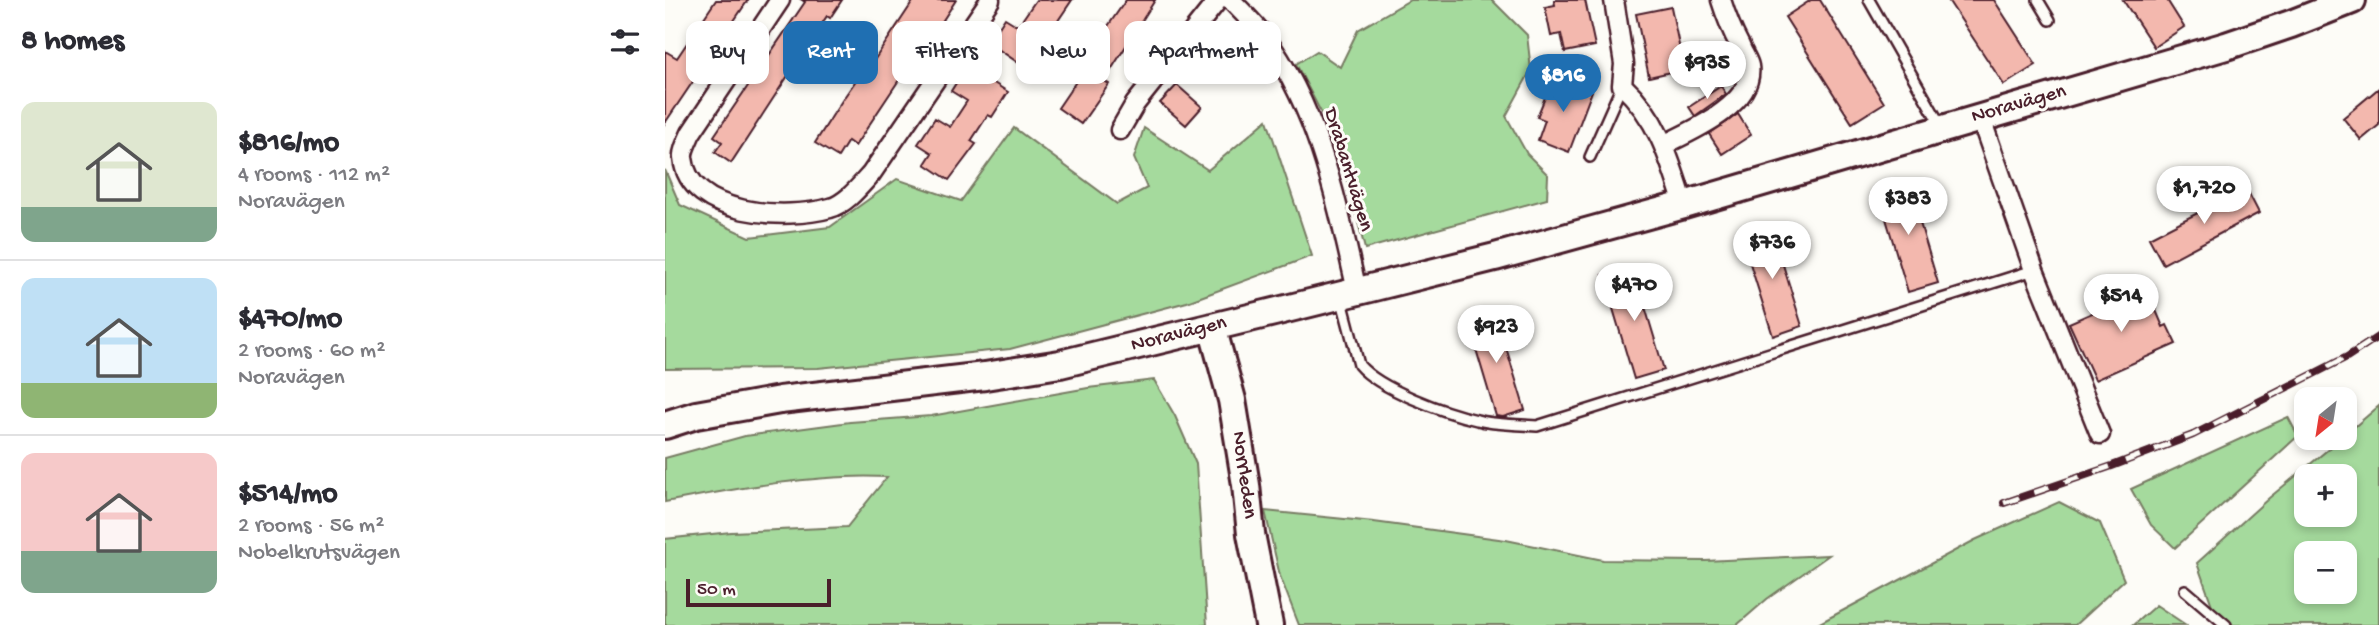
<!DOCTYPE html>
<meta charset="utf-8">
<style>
body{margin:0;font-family:"Gochi Hand",sans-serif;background:#f7f7f7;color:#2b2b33;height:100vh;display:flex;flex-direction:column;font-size:26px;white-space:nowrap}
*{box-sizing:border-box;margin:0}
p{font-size:23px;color:#7c7c81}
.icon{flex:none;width:38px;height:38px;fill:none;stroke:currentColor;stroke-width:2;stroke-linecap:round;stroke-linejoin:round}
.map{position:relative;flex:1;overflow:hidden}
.drawer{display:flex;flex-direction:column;background:#fff;width:665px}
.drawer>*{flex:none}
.top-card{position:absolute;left:21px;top:21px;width:665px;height:63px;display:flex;gap:14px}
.needle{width:46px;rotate:210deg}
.buttons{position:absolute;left:1629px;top:387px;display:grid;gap:14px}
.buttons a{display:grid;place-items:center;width:63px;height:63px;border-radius:14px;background:#fff;box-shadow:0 4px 10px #0003;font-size:35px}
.scale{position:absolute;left:21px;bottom:18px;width:145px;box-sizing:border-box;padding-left:7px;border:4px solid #4a1f2b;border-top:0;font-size:19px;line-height:24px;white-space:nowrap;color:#4a1f2b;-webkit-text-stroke:5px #fdfcf7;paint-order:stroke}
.price{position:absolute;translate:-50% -60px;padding:0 16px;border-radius:24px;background:#fff;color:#222;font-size:23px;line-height:46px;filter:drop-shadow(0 2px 4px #0008)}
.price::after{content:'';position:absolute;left:50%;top:42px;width:21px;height:16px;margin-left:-10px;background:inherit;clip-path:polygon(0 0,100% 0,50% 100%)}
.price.on{background:#1f6fb2;color:#fff}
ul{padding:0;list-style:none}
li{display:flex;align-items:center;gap:21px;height:175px;padding:0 21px}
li+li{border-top:2px solid #e1e1e2}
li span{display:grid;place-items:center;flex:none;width:196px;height:140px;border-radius:14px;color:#555}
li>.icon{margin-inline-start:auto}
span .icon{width:84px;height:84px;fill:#fffc;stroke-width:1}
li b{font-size:30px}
h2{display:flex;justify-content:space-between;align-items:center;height:84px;padding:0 21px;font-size:30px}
.pill{padding:0 24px;border-radius:14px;background:#fff;box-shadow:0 4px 10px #0003;font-size:24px;line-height:63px}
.pill.on{background:#1f6fb2;color:#fff}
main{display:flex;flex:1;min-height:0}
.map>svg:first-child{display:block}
</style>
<main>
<section class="drawer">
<h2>8 homes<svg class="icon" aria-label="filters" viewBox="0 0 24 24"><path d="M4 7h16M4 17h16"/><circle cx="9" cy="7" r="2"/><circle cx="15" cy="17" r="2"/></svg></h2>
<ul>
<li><span style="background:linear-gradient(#dfe7d0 75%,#7fa58c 0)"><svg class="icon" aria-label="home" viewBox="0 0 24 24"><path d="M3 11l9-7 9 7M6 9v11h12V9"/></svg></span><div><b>$816/mo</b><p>4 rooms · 112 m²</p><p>Noravägen</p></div></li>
<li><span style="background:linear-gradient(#bfe0f5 75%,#8fb573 0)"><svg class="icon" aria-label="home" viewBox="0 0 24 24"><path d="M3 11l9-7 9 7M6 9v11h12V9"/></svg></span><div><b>$470/mo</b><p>2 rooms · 60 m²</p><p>Noravägen</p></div></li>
<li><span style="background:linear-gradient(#f6c9c9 70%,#7fa58c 0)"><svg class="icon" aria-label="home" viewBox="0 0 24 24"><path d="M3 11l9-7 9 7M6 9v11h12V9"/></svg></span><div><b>$514/mo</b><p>2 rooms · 56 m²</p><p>Nobelkrutsvägen</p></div></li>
</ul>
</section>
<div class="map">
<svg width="1714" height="625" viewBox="0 0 1714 625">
<rect width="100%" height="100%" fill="#fdfcf7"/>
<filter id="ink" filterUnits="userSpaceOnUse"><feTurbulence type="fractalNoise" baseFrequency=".0143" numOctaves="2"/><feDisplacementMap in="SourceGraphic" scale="14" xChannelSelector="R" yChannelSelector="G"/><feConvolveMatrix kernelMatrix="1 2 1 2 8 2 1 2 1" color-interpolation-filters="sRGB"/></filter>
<g filter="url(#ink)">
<!-- green -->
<path fill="#a5da9d" stroke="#787c64" stroke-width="2" fill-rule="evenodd" d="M745 0H827L862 35 866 70 841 116 862 154 883 175 882 199 700 249 673 145 631 64 652 51 675 67 693 30Z
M602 120 647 256 522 302 345 349 153 368 0 369V170L15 205 84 237 165 227 232 179 296 201 349 128 452 204 482 188 469 158 479 128 543 170Z
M489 380 510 416 531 464 542 625H0V539L66 532 182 527 222 477C155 473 67 489 0 502V458L80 436 185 422 266 416 423 388Z
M1714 406V625H1554L1532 563 1604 498 1677 438H1680V435ZM1642 476H1680V514H1642ZM1642 553H1680V592H1642Z
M1623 417 1633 436 1510 548 1486 525 1466 489Z
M1394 502 1435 523 1459 580 1410 625H1151L1310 540Z
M600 511 709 522 841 540 938 560 1040 561 1164 555 1102 599 1072 625H634L615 576Z
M1491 605 1521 625H1468Z"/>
<!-- building -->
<path fill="#f3b8ae" stroke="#4a1f2b" stroke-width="2" d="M51 0H83L0 123V51L12 58Z
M137 0H177L165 18 162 16 66 163 50 152 57 142 49 136 140 2Z
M249 0H291L240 79 236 77 190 146 183 141 173 157 150 143 178 99 196 73 199 74 206 65Z
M371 0H407L378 43 381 46 364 70 324 43 340 18 353 26Z
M461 0H490L439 81 444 84 416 124 393 108 427 58 423 55Z
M889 0H920L930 46 900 52 896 34 886 36 880 7 890 5Z
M1146 0H1155L1219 103 1187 123 1120 17Z
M1283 0H1329L1371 65 1339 85Z
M1458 0H1502L1519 27 1489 47Z
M1006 7 1019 69 984 77 971 14Z
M545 42 570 67 557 80 532 55Z
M302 66 343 92 327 117 323 115 306 141 311 144 284 180 260 164 267 153 253 144 270 118 285 127 302 101 286 91Z
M896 79 927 91 904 152 873 140 880 120 872 117 883 90 891 93Z
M512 85 537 107 521 125 495 103Z
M1056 86 1061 94 1030 116 1024 107Z
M1714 88V125L1696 140 1678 118Z
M1073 114 1086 135 1057 154 1044 134Z
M1243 183 1273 283 1243 292 1213 192Z
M1581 188 1594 213 1498 264 1484 238Z
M1106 226 1137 326 1108 336 1076 235Z
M968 267 999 370 969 379 938 275Z
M1482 289 1498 327 1502 325 1511 344 1430 380 1404 323Z
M830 311 860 410 838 417 831 416 802 319Z"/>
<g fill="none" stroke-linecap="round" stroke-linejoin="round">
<defs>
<path id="lane" d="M1204 0 1276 126
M1373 0 1385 20
M925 157 957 85
M676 297 694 365C714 389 780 413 812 420 830 425 852 424 872 426L1369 270
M1520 590 1561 625"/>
<path id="street" d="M115 0 26 133C23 140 17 151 18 158 24 217 123 220 165 208 181 204 195 186 206 174L325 0
M566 0C577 12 589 23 599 36 654 110 672 203 692 291
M949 0 959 64 957 85C993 118 1005 160 1019 205
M1315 116 1369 270 1435 434
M455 130 470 104 553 0
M1000 144C1027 131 1090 104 1084 66 1083 60 1077 52 1075 46 1067 31 1061 16 1056 0"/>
<path id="secondary" d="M547 327 567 400 581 485 586 534 604 625
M0 425 31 415 115 400 320 376 395 364 609 312 830 257 1019 205 1561 46 1626 24 1687 0"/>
</defs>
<!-- lane casing -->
<use href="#lane" stroke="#4a1f2b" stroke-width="14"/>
<!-- street casing -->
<use href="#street" stroke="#4a1f2b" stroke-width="23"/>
<!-- secondary casing -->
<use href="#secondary" stroke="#4a1f2b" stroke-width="32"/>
<!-- lane -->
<use href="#lane" stroke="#fdfcf7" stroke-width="9"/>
<!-- street -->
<use href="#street" stroke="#fdfcf7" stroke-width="18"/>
<!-- secondary -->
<use href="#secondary" stroke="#fdfcf7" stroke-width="26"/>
<defs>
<path id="rail" d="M1339 503 1447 466 1528 435 1682 357 1714 336"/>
</defs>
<!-- rail casing -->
<use href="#rail" stroke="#4a1f2b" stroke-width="8"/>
<!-- rail -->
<use href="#rail" stroke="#fdfcf7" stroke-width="5" stroke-dasharray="16" stroke-linecap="butt"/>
</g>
</g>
<g text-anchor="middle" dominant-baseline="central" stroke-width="6" stroke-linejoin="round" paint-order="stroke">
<!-- street labels -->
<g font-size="21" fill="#4a1f2b" stroke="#fdfcf7">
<text transform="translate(1354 105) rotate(-16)">Noravägen</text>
<text transform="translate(682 170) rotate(73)">Drabantvägen</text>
<text transform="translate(514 335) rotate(-14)">Noravägen</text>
<text transform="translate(578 475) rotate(82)">Norrleden</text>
</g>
</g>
</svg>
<div class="buttons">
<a><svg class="needle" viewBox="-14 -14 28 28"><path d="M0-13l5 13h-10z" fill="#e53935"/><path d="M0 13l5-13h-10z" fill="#7c7c81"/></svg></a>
<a>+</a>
<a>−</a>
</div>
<div class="scale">50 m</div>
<b class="price" style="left:1042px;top:101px">$935</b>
<b class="price on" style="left:898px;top:114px">$816</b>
<b class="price" style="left:1539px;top:226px">$1,720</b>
<b class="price" style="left:1243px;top:237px">$383</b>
<b class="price" style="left:1107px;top:281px">$736</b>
<b class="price" style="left:969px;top:323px">$470</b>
<b class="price" style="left:1456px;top:334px">$514</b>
<b class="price" style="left:831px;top:365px">$923</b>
<div class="top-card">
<a class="pill">Buy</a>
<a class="pill on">Rent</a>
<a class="pill">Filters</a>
<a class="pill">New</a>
<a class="pill">Apartment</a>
</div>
</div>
</main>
